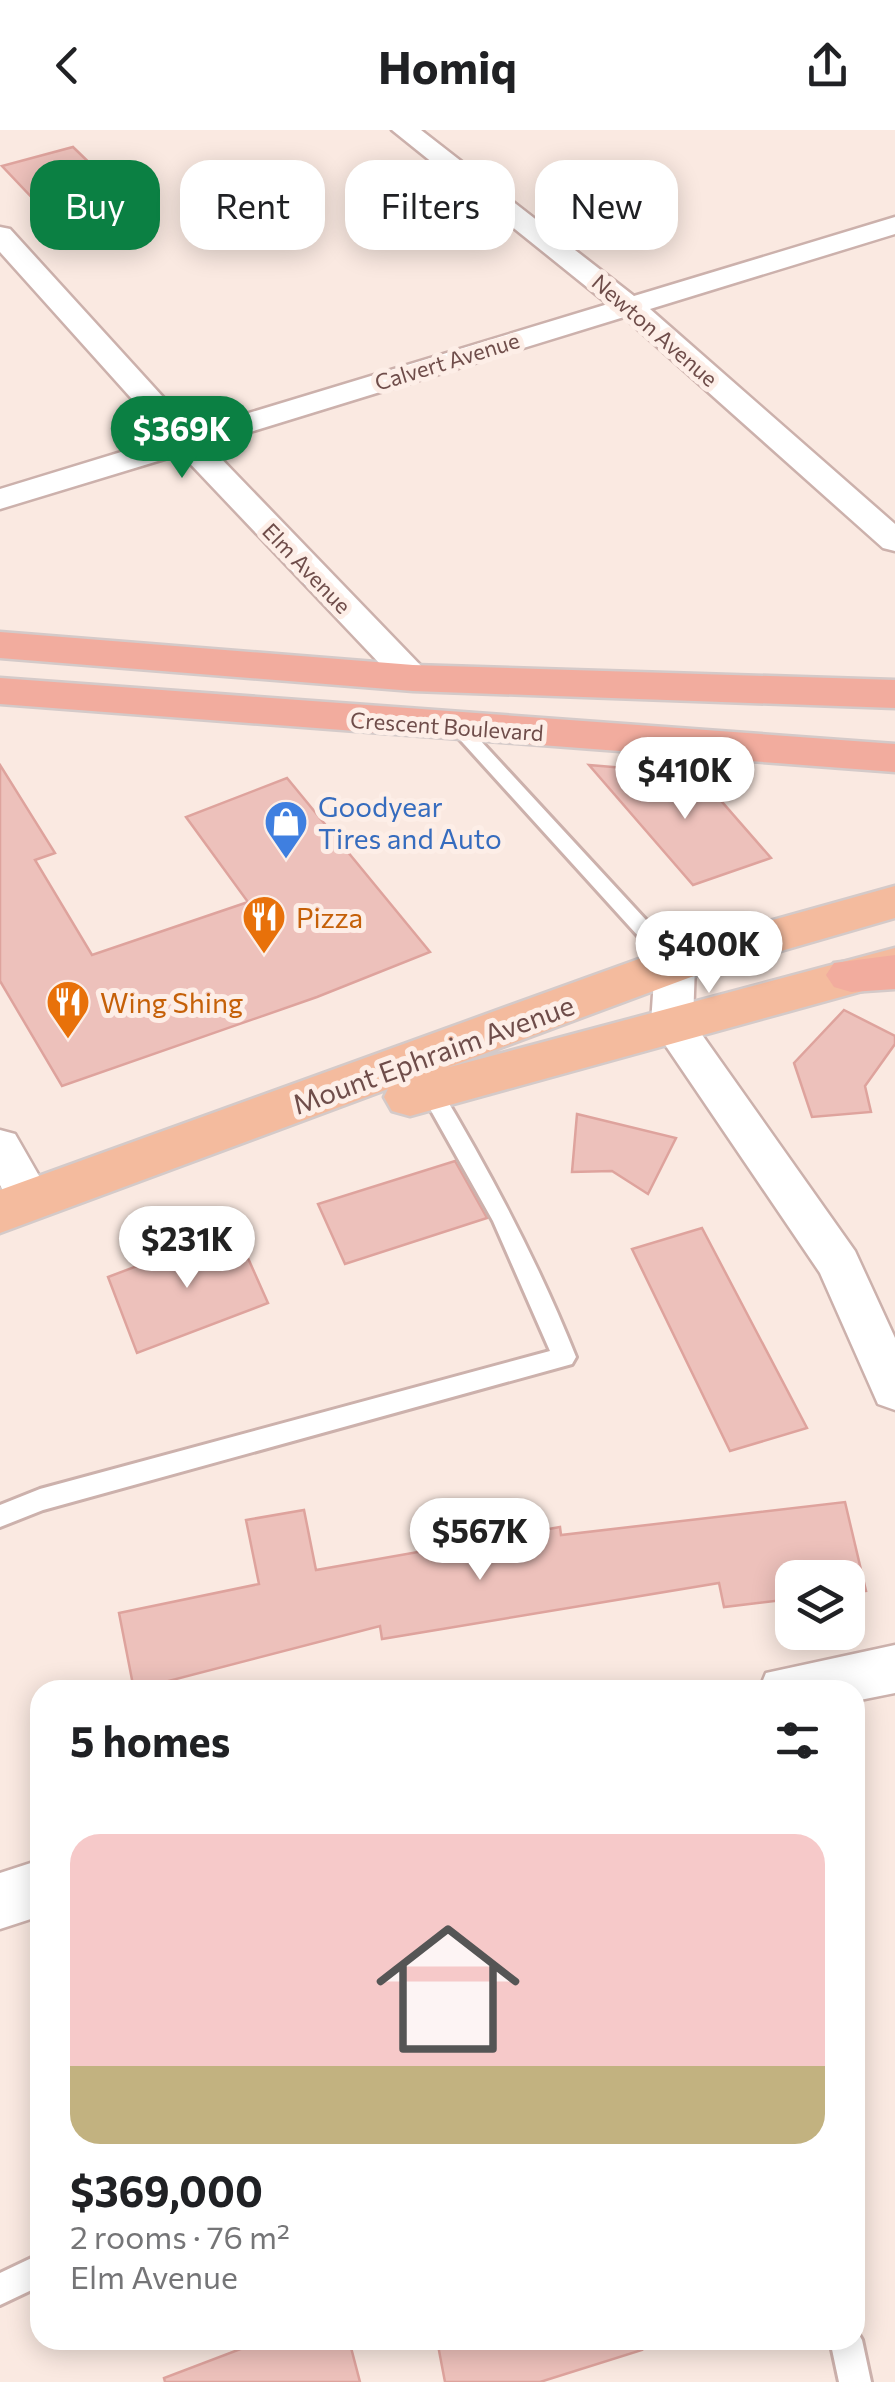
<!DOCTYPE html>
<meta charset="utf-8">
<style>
body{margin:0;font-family:Commissioner,sans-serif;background:#f6f6f6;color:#202124;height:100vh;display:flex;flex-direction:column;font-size:38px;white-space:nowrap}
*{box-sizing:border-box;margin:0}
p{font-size:32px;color:#757577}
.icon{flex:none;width:55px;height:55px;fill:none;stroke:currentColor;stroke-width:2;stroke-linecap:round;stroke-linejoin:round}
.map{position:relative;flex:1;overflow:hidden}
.side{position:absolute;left:30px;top:1550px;width:835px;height:670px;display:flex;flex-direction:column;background:#fff;border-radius:30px;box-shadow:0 5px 25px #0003}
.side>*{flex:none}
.guide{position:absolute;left:30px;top:30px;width:835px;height:90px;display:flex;gap:20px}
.buttons{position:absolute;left:775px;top:1430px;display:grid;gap:20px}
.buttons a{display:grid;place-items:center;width:90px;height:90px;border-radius:20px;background:#fff;box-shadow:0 5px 25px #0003;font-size:50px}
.price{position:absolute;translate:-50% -85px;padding:0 22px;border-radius:35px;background:#fff;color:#222;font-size:32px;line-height:65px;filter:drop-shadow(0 2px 5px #0008)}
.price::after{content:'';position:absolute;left:50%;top:60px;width:30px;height:22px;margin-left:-15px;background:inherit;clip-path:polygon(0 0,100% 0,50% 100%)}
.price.current{background:#0b8043;color:#fff}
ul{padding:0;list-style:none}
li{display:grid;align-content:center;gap:20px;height:530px;padding:0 40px}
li+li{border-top:2px solid #e0e0e0}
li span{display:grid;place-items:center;height:310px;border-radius:30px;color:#555}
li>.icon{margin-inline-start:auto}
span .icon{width:180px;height:180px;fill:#fffc;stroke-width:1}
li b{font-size:42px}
h2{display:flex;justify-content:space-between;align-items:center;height:120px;padding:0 40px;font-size:42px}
.tag{padding:0 35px;border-radius:30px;background:#fff;box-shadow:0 5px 25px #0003;font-size:35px;line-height:90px}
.tag.current{background:#0b8043;color:#fff}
header{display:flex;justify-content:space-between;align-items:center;height:130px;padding:0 40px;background:#fff;font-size:45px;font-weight:700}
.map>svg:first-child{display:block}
</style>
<header><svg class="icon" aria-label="back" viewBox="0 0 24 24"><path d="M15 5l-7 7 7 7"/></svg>Homiq<svg class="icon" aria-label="share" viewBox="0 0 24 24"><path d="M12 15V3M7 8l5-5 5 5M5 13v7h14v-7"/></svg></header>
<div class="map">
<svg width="895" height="2252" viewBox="0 0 895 2252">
<rect width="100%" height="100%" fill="#fae9e1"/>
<!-- building -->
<path fill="#edc1bb" stroke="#dea39d" stroke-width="2.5" d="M73 17 104 47 151 95 77 115 2 36Z
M0 635 55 723 35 730 92 825 248 772 186 687 287 648 430 822 317 867 62 956 0 851Z
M589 635 672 642 685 655 702 649 771 728 693 755Z
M844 880 895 906V914L865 956 871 982 812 987 794 933Z
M577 984 676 1008 648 1064 612 1041 572 1042Z
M455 1031 487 1088 345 1134 318 1074Z
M702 1098 807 1298 730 1321 632 1119Z
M235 1099 268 1173 137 1223 108 1147Z
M845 1372 866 1461 848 1463V1448H792V1469L724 1477 719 1453 382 1509 380 1496 134 1560 119 1483 259 1454 246 1390 304 1380 316 1440 560 1397 561 1405Z
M264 2210H349L360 2252H165L164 2248Z
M437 2210H640L642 2220 540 2252H445Z"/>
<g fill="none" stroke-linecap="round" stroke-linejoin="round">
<defs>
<path id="service" d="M460 593 466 595 682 829 685 834 682 839H668L454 603 451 599Z
M431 953 438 955C491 1043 538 1132 576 1227L572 1234 43 1380 0 1397V1375L40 1359 550 1221 493 1091 420 961Z
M40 2124V2156L0 2175V2143Z
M855 2198 862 2210 871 2252H839L830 2210H855Z"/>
<path id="minor" d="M392 0H421L634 166 895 87V104L650 179 895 394V421L883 418 624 187 208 315 425 540 431 548 425 556H401L181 324 0 379V359L167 308 0 122V97L10 99 193 300 608 174Z
M675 820 689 824 695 834 693 892 855 1121 895 1208V1280L878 1274 820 1143 651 894 655 834 661 824Z
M0 1000 15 1004 54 1072 48 1084 32 1089 16 1084 0 1055Z
M895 1515V1563L855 1571V1560H759L766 1543Z
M40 1730V1786L0 1799V1743Z"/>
<path id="primary" d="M895 756V788L691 847 446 938 895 818V852L410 986 392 981 384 967 388 959 0 1103V1060L658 822Z"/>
<path id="trunk" d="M0 502 413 535 895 550V578L413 561 0 528Z
M0 548 895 614V642L0 574Z
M895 825V859L851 862 834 857 826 845 834 833Z"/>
</defs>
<!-- service casing -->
<use href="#service" stroke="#ccb1ac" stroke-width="6"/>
<!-- minor casing -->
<use href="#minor" stroke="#ccb1ac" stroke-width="5"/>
<!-- primary casing -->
<use href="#primary" stroke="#d4cac9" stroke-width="5"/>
<!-- trunk casing -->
<use href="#trunk" stroke="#d4cac9" stroke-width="5"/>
<!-- service -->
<use href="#service" fill="#fff" fill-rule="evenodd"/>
<!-- minor -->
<use href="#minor" fill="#fff" fill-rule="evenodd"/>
<!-- primary -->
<use href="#primary" fill="#f4bb9e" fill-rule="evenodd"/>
<!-- trunk -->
<use href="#trunk" fill="#f2ac9e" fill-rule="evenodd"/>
</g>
<!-- icons -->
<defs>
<symbol id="shop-pin" viewBox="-11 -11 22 30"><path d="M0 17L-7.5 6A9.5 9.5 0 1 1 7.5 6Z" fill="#3f7fe0" stroke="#fdeee7"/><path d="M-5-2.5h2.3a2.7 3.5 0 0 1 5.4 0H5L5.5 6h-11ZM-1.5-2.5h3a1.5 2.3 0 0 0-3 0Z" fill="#fff"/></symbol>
<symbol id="restaurant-pin" viewBox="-11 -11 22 30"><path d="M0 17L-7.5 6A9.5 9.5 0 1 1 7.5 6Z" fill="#e8710a" stroke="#fdeee7"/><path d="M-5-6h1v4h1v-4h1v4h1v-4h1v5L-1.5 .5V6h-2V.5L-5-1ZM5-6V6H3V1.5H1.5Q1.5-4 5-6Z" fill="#fff"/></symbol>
</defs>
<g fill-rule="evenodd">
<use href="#shop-pin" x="261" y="667" width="50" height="68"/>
<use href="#restaurant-pin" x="239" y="762" width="50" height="68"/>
<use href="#restaurant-pin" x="43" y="847" width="50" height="68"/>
</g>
<g text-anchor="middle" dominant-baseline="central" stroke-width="10" stroke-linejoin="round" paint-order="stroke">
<!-- far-street labels -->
<g font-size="22" fill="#6f4d4a" stroke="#fdeee7">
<text transform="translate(655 200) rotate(41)">Newton Avenue</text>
<text transform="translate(447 231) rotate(-17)">Calvert Avenue</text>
<text transform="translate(307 438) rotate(46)">Elm Avenue</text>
<text transform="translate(447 596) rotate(4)">Crescent Boulevard</text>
</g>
<!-- shop labels -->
<g font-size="28" fill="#366cbe" stroke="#fdeee7" text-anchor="start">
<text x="318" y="676">Goodyear<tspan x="318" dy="32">Tires and Auto</tspan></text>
</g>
<!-- food labels -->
<g font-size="28" fill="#c56008" stroke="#fdeee7" text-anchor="start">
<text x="296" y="787">Pizza</text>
<text x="100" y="872">Wing Shing</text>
</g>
<!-- street labels -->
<g font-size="28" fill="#6f4d4a" stroke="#fdeee7">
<text transform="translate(433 924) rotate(-20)">Mount Ephraim Avenue</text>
</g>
</g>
</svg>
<div class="buttons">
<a><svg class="icon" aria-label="layers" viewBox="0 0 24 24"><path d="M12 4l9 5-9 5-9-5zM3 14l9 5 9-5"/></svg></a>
</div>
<b class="price current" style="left:182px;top:351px">$369K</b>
<b class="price" style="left:685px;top:692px">$410K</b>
<b class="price" style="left:709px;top:866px">$400K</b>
<b class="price" style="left:187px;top:1161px">$231K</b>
<b class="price" style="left:480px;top:1453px">$567K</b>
<div class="guide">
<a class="tag current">Buy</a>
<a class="tag">Rent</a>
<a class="tag">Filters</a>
<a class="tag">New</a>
</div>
<section class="side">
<h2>5 homes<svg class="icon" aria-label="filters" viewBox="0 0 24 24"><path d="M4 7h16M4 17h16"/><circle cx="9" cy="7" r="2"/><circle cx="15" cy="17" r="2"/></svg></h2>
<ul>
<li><span style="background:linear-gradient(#f6c9c9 75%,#c2b280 0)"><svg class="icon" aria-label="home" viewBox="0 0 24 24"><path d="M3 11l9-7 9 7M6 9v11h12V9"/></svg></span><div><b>$369,000</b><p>2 rooms · 76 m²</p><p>Elm Avenue</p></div></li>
</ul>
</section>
</div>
